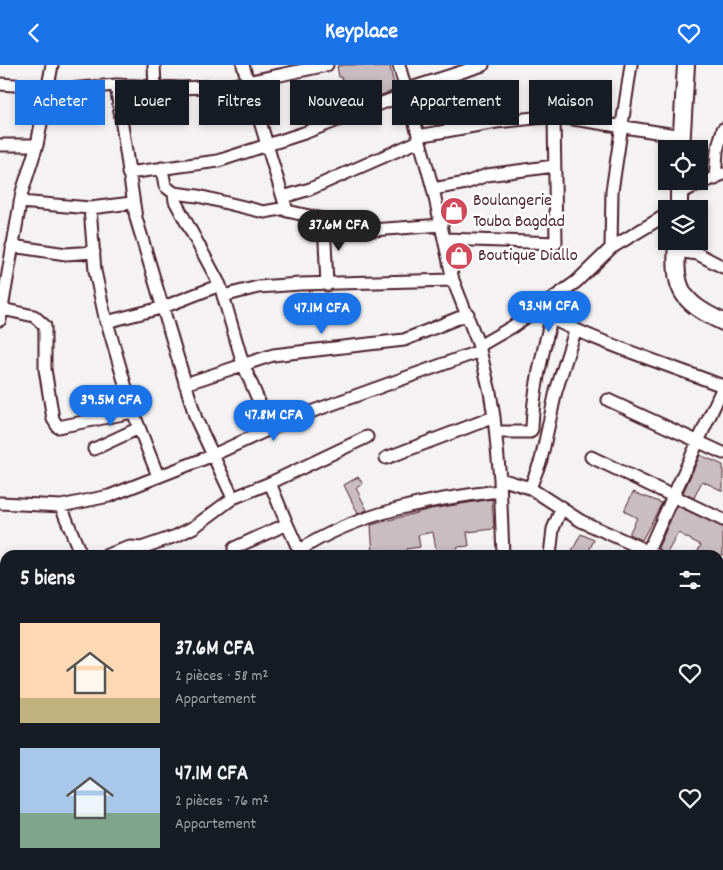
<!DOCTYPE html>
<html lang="fr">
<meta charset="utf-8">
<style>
body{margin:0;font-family:Dekko,sans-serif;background:#20242c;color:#f1f3f6;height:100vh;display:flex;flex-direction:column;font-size:19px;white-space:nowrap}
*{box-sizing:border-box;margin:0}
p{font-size:16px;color:#9ea1a6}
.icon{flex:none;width:28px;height:28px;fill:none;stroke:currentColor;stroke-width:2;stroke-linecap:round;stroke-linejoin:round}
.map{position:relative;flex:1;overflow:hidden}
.sheet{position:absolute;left:0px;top:485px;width:724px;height:320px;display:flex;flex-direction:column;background:#171b24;border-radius:15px 15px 0 0;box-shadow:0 2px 8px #0003}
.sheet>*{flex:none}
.top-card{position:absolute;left:15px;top:15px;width:694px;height:45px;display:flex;gap:10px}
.buttons{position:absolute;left:658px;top:75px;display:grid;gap:10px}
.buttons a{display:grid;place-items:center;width:50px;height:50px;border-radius:0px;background:#171b24;box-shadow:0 2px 8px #0003;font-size:25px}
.price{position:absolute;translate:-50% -42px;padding:0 11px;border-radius:18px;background:#1a73e8;color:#fff;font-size:16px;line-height:32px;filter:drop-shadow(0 1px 2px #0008)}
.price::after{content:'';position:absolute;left:50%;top:30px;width:15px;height:11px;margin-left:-8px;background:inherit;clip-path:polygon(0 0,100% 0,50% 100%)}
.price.selected{background:#222;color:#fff}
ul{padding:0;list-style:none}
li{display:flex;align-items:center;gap:15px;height:125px;padding:0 20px}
li span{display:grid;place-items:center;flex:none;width:140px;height:100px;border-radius:0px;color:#555}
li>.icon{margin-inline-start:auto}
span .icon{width:60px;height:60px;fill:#fffc;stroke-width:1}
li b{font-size:21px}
h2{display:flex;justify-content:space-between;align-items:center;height:60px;padding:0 20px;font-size:21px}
.pill{padding:0 18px;border-radius:0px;background:#171b24;box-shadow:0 2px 8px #0003;font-size:18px;line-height:45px}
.pill.selected{background:#1a73e8;color:#fff}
header{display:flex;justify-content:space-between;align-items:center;height:65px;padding:0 20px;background:#1a73e8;color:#fff;font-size:22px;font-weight:700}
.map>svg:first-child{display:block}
</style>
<header><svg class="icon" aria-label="back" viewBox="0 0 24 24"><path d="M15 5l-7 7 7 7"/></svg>Keyplace<svg class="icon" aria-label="heart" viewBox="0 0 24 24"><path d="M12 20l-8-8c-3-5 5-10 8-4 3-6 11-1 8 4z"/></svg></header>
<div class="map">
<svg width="723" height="805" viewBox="0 0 723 805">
<rect width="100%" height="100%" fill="#f4f2f2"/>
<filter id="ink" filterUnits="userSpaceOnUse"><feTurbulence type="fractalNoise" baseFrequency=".02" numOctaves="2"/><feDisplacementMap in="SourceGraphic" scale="10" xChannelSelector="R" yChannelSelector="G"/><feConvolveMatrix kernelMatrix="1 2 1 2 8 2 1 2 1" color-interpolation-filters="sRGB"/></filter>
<g filter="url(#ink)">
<!-- water -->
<path fill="#baa9ae" stroke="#8d727a" d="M0 540 5 543V800H46V805H0Z"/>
<!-- building -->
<path fill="#cabdc1" stroke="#4a1f2b" d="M345 0H375V3L390 1 395 25 352 41 341 12H339L337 1Z
M560 237 567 243 570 240 576 245 571 255 550 244Z
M700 390 723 400V426L702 416 694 433 683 428Z
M358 412 363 419 356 423 367 445 358 449 344 420Z
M633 427 662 438 642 475 629 469 637 453 624 446Z
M492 434 494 464 467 467 469 481 457 482 459 490H437L433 467 418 470 420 482 406 484 407 490H394V486L373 490 371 460 431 444Z
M677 441 723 462V490H696L701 480 678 468 666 490 663 489 658 483Z
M581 469 594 475 587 490H570Z"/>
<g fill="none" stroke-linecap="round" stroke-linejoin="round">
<defs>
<path id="street" d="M154 0 155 22
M243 0 287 146 372 165 442 160
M399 0 433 124 453 215 479 281 490 327 494 352 500 414 503 490
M0 19 69 24 116 20 181 23 228 21 327 0
M116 20 136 153 196 354 233 433
M405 25 483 0
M418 71 496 57 554 51 682 71
M0 80H37
M162 103 165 121 174 128 198 131 264 147 286 143
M128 108 218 96 304 68 406 29
M715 114 717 86 723 64
M433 124 466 118 487 110 554 101
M174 128 175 136 220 220 243 299 271 365
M679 128 723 109
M283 132 310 124 419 76
M20 137 90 143 132 138
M90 143 95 206 106 257 161 243 220 220
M324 155 327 220
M445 174 556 178 554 51
M12 181 66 189 94 187
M611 183 612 126 631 0
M676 186 698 189 723 202
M223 231 258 222 300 219 453 215
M2 244 34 251 45 261V304L53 354 58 362 133 347
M536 246C596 277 660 297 723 321
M0 255 22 127 37 80 52 0
M107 257 133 347 158 411
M479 281 512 262 576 217 611 183 666 150
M185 319 273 290 404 275 468 249
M608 335 723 388
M496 367H530L532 364C533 326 542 291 551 254
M94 384 139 363
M591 392 723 455
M386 393 494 352
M500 414 530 423 541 395 556 326 575 266
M530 423 581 456 656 490
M0 438 61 441 109 431 211 391 291 354 480 286
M61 441 81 490
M287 459 270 418 367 372
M234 483 287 459 301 490
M298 486C359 447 430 434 500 426
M648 486 723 322
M107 490 130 482 141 483 176 471 194 462 233 433 270 418
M550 490 553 464 562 442
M719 519 723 521
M0 522 5 523
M719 596 723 598
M214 800 215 805
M323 800 326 805
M538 800 540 805
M596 800 599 805
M66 805V800
M74 805 109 804 129 800
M339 805 358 800"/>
<path id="secondary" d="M681 84 686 0
M679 144V116
M677 176C674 224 679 236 723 257
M719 732 723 726
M649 805 655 800"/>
</defs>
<!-- street casing -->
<use href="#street" stroke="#4a1f2b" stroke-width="15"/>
<!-- secondary casing -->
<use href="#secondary" stroke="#4a1f2b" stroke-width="20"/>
<!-- street -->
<use href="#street" stroke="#fff" stroke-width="11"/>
<!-- secondary -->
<use href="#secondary" stroke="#fff" stroke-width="16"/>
</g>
</g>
<!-- icons -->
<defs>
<symbol id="shop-disc" viewBox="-11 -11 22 22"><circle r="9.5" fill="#d1495b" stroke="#fff"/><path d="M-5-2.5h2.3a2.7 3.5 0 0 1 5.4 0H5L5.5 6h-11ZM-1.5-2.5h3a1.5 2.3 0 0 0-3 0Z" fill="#fff"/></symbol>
</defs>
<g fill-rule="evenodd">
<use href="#shop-disc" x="438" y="130" width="32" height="32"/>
<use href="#shop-disc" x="443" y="175" width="32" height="32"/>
</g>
<g text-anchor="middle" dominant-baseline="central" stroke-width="5" stroke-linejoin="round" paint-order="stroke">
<!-- poi labels -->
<g font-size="18" fill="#4a1f2b" stroke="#fff" text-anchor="start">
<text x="473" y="136">Boulangerie<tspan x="473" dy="21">Touba Bagdad</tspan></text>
<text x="478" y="191">Boutique Diallo</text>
</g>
</g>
</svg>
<div class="buttons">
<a><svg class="icon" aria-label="locate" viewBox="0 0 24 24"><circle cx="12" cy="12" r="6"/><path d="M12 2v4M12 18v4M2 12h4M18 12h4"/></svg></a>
<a><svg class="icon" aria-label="layers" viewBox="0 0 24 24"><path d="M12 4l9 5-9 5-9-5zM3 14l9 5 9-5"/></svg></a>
</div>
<b class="price selected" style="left:339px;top:187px">37.6M CFA</b>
<b class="price" style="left:549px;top:268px">93.4M CFA</b>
<b class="price" style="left:322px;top:270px">47.1M CFA</b>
<b class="price" style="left:111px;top:362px">39.5M CFA</b>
<b class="price" style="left:274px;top:377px">47.8M CFA</b>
<div class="top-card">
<a class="pill selected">Acheter</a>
<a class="pill">Louer</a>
<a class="pill">Filtres</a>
<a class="pill">Nouveau</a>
<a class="pill">Appartement</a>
<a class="pill">Maison</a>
</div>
<section class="sheet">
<h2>5 biens<svg class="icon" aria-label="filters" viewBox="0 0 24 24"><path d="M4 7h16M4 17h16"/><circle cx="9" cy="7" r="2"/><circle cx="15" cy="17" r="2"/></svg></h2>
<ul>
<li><span style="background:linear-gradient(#ffd9b3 75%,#c2b280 0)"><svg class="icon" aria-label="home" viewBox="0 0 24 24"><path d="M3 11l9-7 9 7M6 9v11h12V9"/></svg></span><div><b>37.6M CFA</b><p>2 pièces · 58 m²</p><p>Appartement</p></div><svg class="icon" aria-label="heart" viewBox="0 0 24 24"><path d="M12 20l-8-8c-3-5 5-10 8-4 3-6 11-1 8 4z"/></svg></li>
<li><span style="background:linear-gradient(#a9c7e8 65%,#7fa58c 0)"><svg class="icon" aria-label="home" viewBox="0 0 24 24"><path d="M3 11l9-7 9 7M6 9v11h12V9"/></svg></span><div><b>47.1M CFA</b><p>2 pièces · 76 m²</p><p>Appartement</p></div><svg class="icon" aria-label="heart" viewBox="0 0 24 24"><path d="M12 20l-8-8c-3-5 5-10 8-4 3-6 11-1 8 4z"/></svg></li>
</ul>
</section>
</div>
